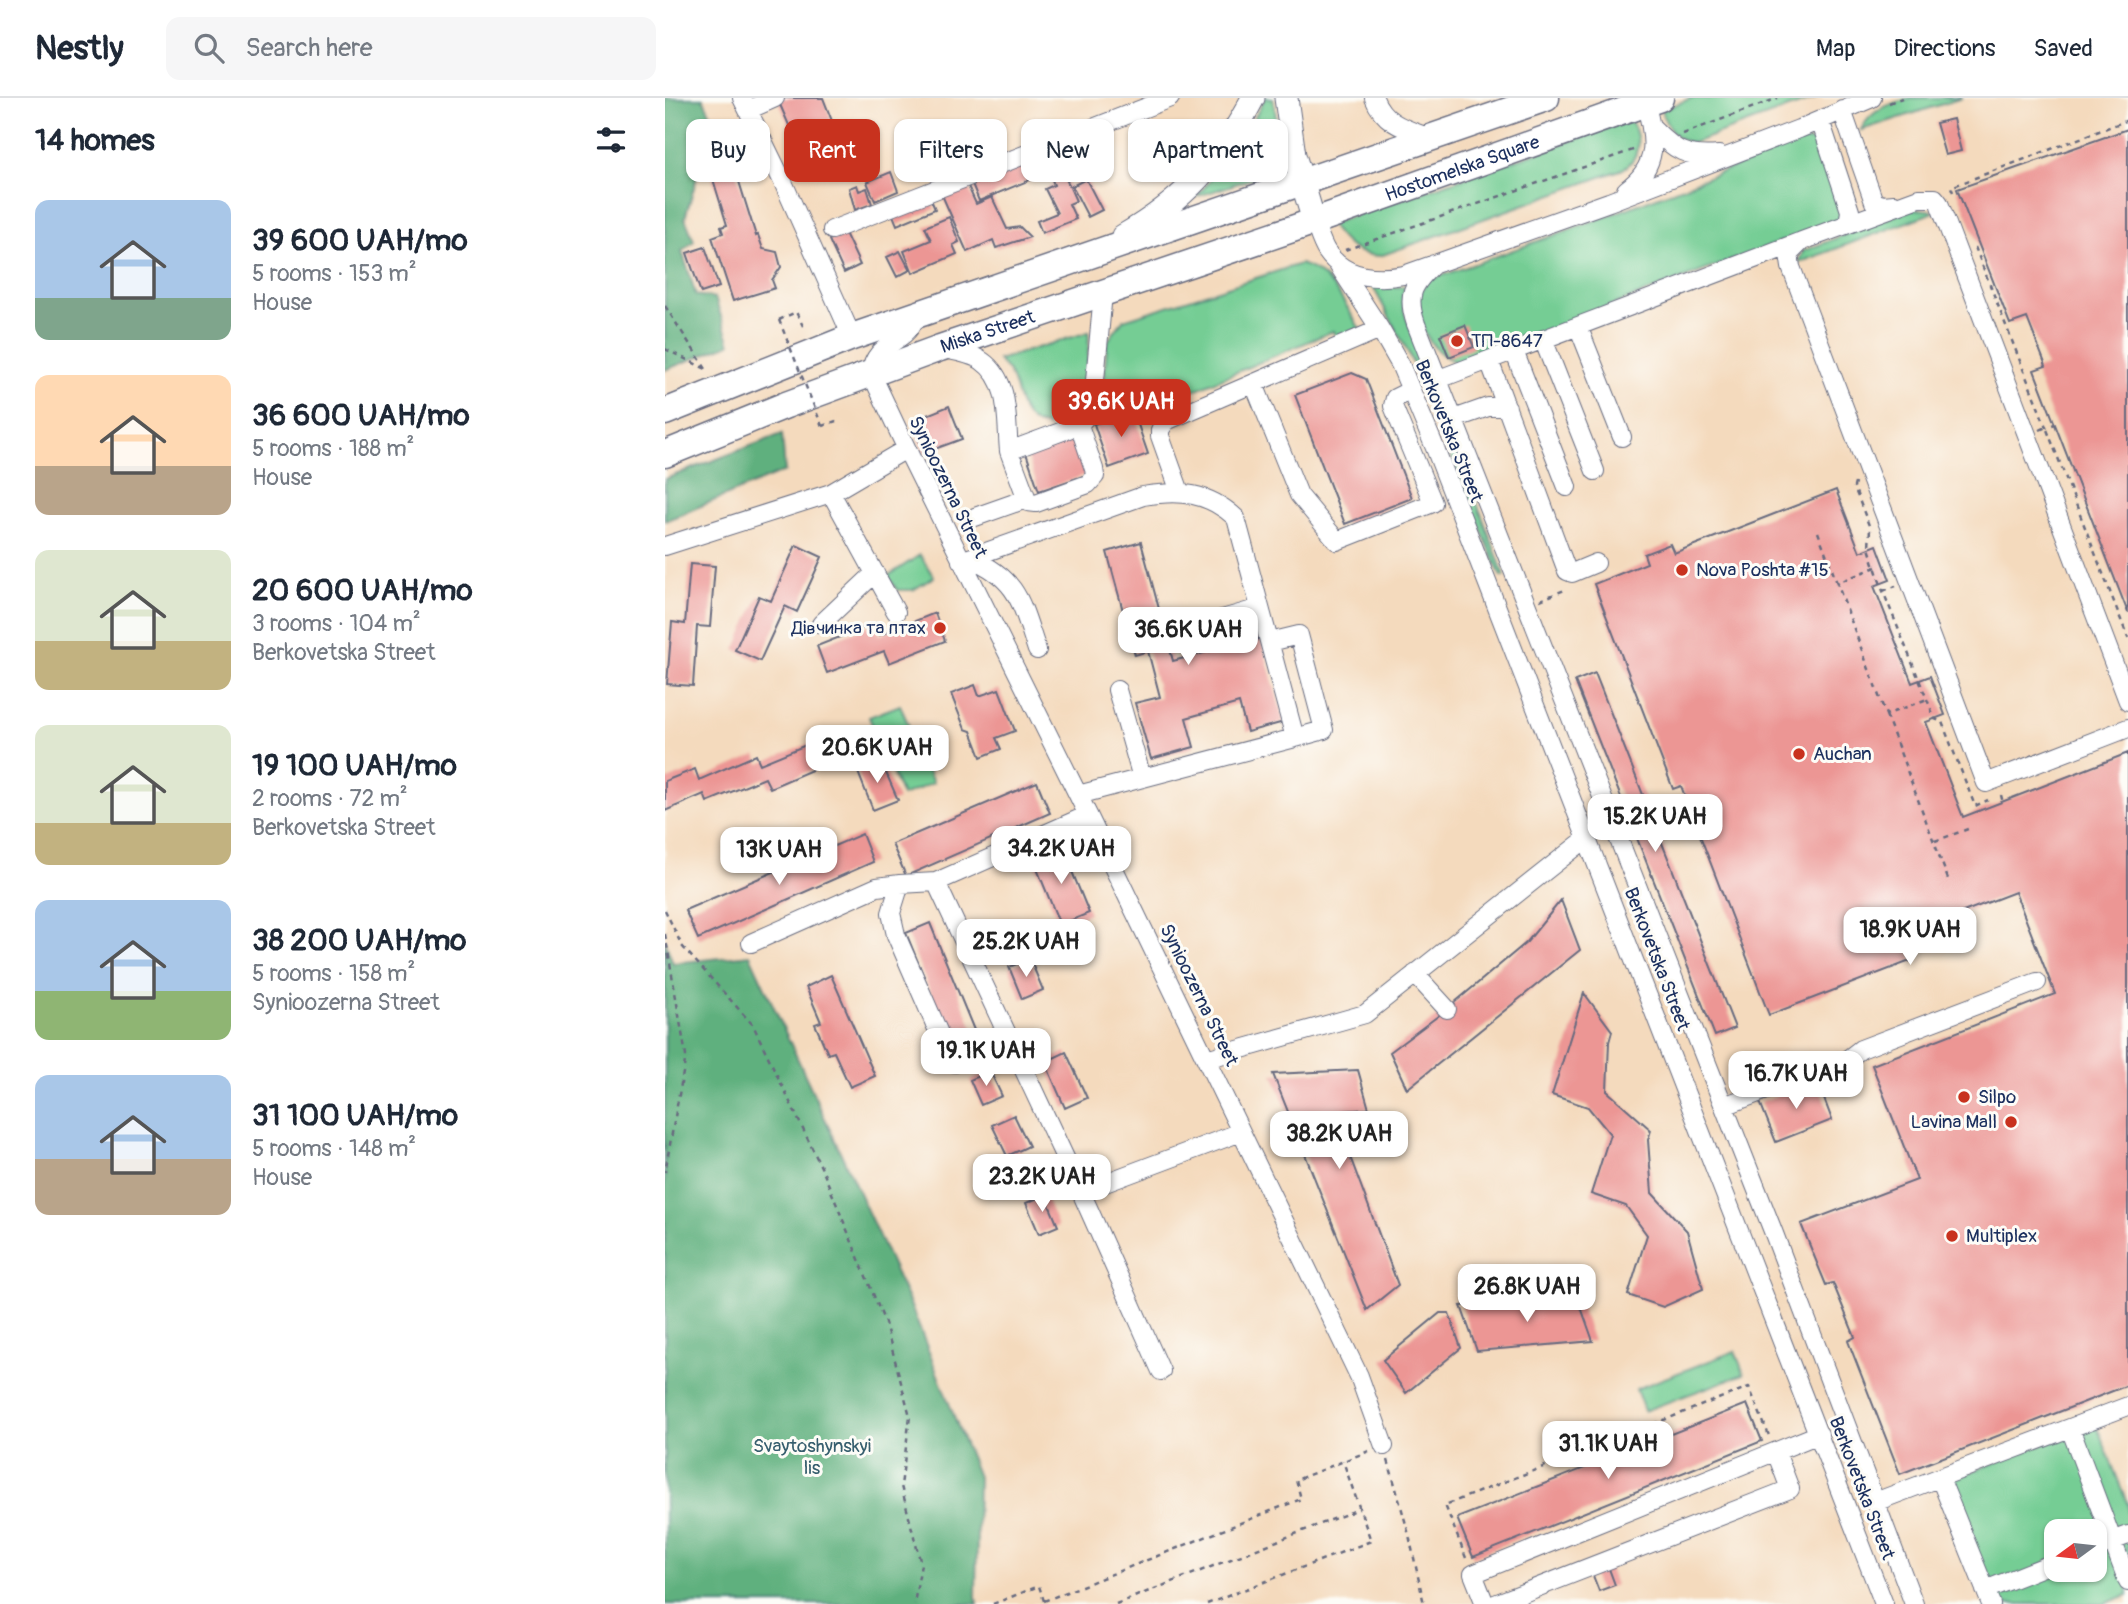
<!DOCTYPE html>
<meta charset="utf-8">
<style>
body{margin:0;font-family:Pangolin,sans-serif;background:#f6f6f7;color:#1f2937;height:100vh;display:flex;flex-direction:column;font-size:26px;white-space:nowrap}
*{box-sizing:border-box;margin:0}
p{font-size:23px;color:#747a83}
.icon{flex:none;width:38px;height:38px;fill:none;stroke:currentColor;stroke-width:2;stroke-linecap:round;stroke-linejoin:round}
.map{position:relative;flex:1;overflow:hidden}
.sheet{display:flex;flex-direction:column;background:#fff;width:665px}
.sheet>*{flex:none}
.banner{position:absolute;left:21px;top:21px;width:665px;height:63px;display:flex;gap:14px}
.needle{width:46px;rotate:255deg}
.buttons{position:absolute;left:1379px;top:1421px;display:grid;gap:14px}
.buttons a{display:grid;place-items:center;width:63px;height:63px;border-radius:14px;background:#fff;box-shadow:0 2px 5px #0004;font-size:35px}
.price{position:absolute;translate:-50% -60px;padding:0 16px;border-radius:14px;background:#fff;color:#222;font-size:23px;line-height:46px;filter:drop-shadow(0 2px 4px #0008)}
.price::after{content:'';position:absolute;left:50%;top:42px;width:21px;height:16px;margin-left:-10px;background:inherit;clip-path:polygon(0 0,100% 0,50% 100%)}
.price.selected{background:#c8321e;color:#fff}
ul{padding:0;list-style:none}
li{display:flex;align-items:center;gap:21px;height:175px;padding:0 35px}
li span{display:grid;place-items:center;flex:none;width:196px;height:140px;border-radius:14px;color:#555}
li>.icon{margin-inline-start:auto}
span .icon{width:84px;height:84px;fill:#fffc;stroke-width:1}
li b{font-size:30px}
h2{display:flex;justify-content:space-between;align-items:center;height:84px;padding:0 35px;font-size:30px}
.tag{padding:0 24px;border-radius:14px;background:#fff;box-shadow:0 2px 5px #0004;font-size:24px;line-height:63px}
.tag.selected{background:#c8321e;color:#fff}
header{display:flex;align-items:center;gap:42px;box-sizing:border-box;height:98px;padding:0 35px;background:#fff;border-bottom:2px solid #e0e1e3}
header strong{font-size:33px}
nav{display:flex;gap:38px;margin-inline-start:auto;font-size:24px}
.search{width:490px;height:63px;background:#f6f6f7;display:flex;align-items:center;gap:18px;box-sizing:border-box;padding:0 24px;border-radius:14px;color:#747a83;font-size:26px}
main{display:flex;flex:1;min-height:0}
.map>svg:first-child{display:block}
</style>
<header>
<strong>Nestly</strong>
<div class="search"><svg class="icon" aria-label="search" viewBox="0 0 24 24"><circle cx="10" cy="10" r="6"/><path d="M15 15l6 6"/></svg>Search here</div>
<nav><a>Map</a><a>Directions</a><a>Saved</a></nav>
</header>
<main>
<section class="sheet">
<h2>14 homes<svg class="icon" aria-label="filters" viewBox="0 0 24 24"><path d="M4 7h16M4 17h16"/><circle cx="9" cy="7" r="2"/><circle cx="15" cy="17" r="2"/></svg></h2>
<ul>
<li><span style="background:linear-gradient(#a9c7e8 70%,#7fa58c 0)"><svg class="icon" aria-label="home" viewBox="0 0 24 24"><path d="M3 11l9-7 9 7M6 9v11h12V9"/></svg></span><div><b>39 600 UAH/mo</b><p>5 rooms · 153 m²</p><p>House</p></div></li>
<li><span style="background:linear-gradient(#ffd9b3 65%,#b9a48a 0)"><svg class="icon" aria-label="home" viewBox="0 0 24 24"><path d="M3 11l9-7 9 7M6 9v11h12V9"/></svg></span><div><b>36 600 UAH/mo</b><p>5 rooms · 188 m²</p><p>House</p></div></li>
<li><span style="background:linear-gradient(#dfe7d0 65%,#c2b280 0)"><svg class="icon" aria-label="home" viewBox="0 0 24 24"><path d="M3 11l9-7 9 7M6 9v11h12V9"/></svg></span><div><b>20 600 UAH/mo</b><p>3 rooms · 104 m²</p><p>Berkovetska Street</p></div></li>
<li><span style="background:linear-gradient(#dfe7d0 70%,#c2b280 0)"><svg class="icon" aria-label="home" viewBox="0 0 24 24"><path d="M3 11l9-7 9 7M6 9v11h12V9"/></svg></span><div><b>19 100 UAH/mo</b><p>2 rooms · 72 m²</p><p>Berkovetska Street</p></div></li>
<li><span style="background:linear-gradient(#a9c7e8 65%,#8fb573 0)"><svg class="icon" aria-label="home" viewBox="0 0 24 24"><path d="M3 11l9-7 9 7M6 9v11h12V9"/></svg></span><div><b>38 200 UAH/mo</b><p>5 rooms · 158 m²</p><p>Synioozerna Street</p></div></li>
<li><span style="background:linear-gradient(#a9c7e8 60%,#b9a48a 0)"><svg class="icon" aria-label="home" viewBox="0 0 24 24"><path d="M3 11l9-7 9 7M6 9v11h12V9"/></svg></span><div><b>31 100 UAH/mo</b><p>5 rooms · 148 m²</p><p>House</p></div></li>
</ul>
</section>
<div class="map">
<svg width="1463" height="1506" viewBox="0 0 1463 1506">
<rect width="100%" height="100%" fill="#fdfcf7"/>
<filter id="ink" filterUnits="userSpaceOnUse"><feTurbulence type="fractalNoise" baseFrequency=".0143" numOctaves="2"/><feDisplacementMap in="SourceGraphic" scale="14" xChannelSelector="R" yChannelSelector="G"/><feConvolveMatrix kernelMatrix="1 2 1 2 8 2 1 2 1" color-interpolation-filters="sRGB"/></filter>
<filter id="wash" filterUnits="userSpaceOnUse"><feTurbulence type="fractalNoise" baseFrequency=".00686" numOctaves="4" result="noise"/><feDisplacementMap in="SourceGraphic" scale="28" xChannelSelector="R" yChannelSelector="G"/><feGaussianBlur stdDeviation="1.57" result="paint"/><feColorMatrix in="noise" values="0 0 0 0 0 0 0 0 0 0 0 0 0 0 0 0 0 1.4 0 .05"/><feComposite in="paint" operator="in"/></filter>
<g filter="url(#wash)">
<rect width="100%" height="100%" fill="#f4dabd"/>
<!-- green -->
<path fill="#74cd94" stroke="#487e79" stroke-width="2" fill-rule="evenodd" d="M600 0H608L613 31 620 55 606 60 610 73 531 99C558 69 582 37 600 0Z
M1027 0H1151L1028 45C1009 42 1002 29 996 12Z
M1245 0H1297L1196 32C1206 11 1225 6 1245 0Z
M960 24 967 25C976 42 975 60 958 71L715 158C690 157 679 146 665 126Z
M1137 43H1147L1155 47 1179 110 1173 122 794 265C763 257 741 210 762 183L948 116Z
M1246 111 1263 112 1269 114 1133 165 1138 153Z
M635 166C666 174 679 205 695 231L672 241 668 233 478 314 473 303 437 316 442 244 458 222Z
M706 185 722 190 740 188 737 199 740 216 840 479H836L743 254Z
M424 234C422 262 426 323 388 328 381 328 372 328 367 323 352 311 353 290 344 274 341 270 336 266 333 262Z
M255 457 269 479 248 492H232L223 478Z
M235 607 268 685 237 698 204 619Z
M1070 1253 1079 1276 979 1313 971 1291Z
M1431 1326 1463 1407V1497L1439 1506H1332L1282 1383ZM1391 1433H1430V1472H1391Z"/>
<!-- forest -->
<path fill="#5fb07e" stroke="#3d706e" stroke-width="2" d="M0 0H38L63 53 36 66 20 120 29 143 17 153 31 197 50 200 65 246 0 272Z
M117 336 120 373 0 423V381Z
M0 843 8 865 85 857 245 1206 313 1379 311 1500 313 1506H0Z"/>
<g id="blocks">
<!-- building -->
<path fill="#ec9694" d="M119 0H158L167 23 135 37 132 29 126 32 113 2Z
M1288 21 1296 53 1280 57 1271 25Z
M1463 31V515L1369 272 1381 268 1362 220 1345 226 1292 91Z
M386 47 411 103 404 106 411 121 377 135 372 123 392 115 380 91 389 87 384 74 314 103 305 81Z
M284 60 288 71 274 76 270 66Z
M67 61 91 138 93 137 98 151 112 154 116 169 107 182 110 190 68 203 47 139 58 135 56 129 62 127 44 68Z
M226 74 233 93 210 103 202 84Z
M421 81 437 112 423 119 407 88Z
M302 86 311 106 327 99 342 131 355 129 365 139 331 150 328 142 302 154 277 97Z
M192 87 194 93 202 90 207 106 190 112 184 90Z
M264 97 270 111 232 127 226 112Z
M284 119 294 144 288 147 292 156 248 175 239 153 266 142 260 129Z
M180 135 195 167 179 175 164 142Z
M40 149 54 189 36 195 22 155Z
M235 153 245 172 232 179 222 159Z
M800 227 809 249 784 259 775 237Z
M687 275 701 281 747 400 680 426 630 297Z
M284 308 297 341 259 355 247 323Z
M468 312 483 356 444 370 429 326Z
M410 338 424 376 374 393 361 355Z
M1171 392 1195 454 1212 447 1225 482 1209 488 1247 585 1265 578 1280 617 1261 624 1298 719 1463 655V1287L1235 1376 1183 1243 1190 1239 1168 1185 1161 1187 1136 1126 1252 1082 1207 967 1390 896 1350 794 1238 837 1248 862 1104 917 1016 688 1008 691 929 486 982 465 979 456 1005 446 1009 455Z
M476 444 508 563 596 540 619 624 582 634 574 605 521 620 529 649 486 661 470 605 495 599 483 553 470 557 442 454Z
M131 447 157 459 132 514 120 508 95 563 70 552 94 498 106 503Z
M25 466 50 468 45 529 32 528 28 588 2 586 7 524 20 526Z
M270 515 280 543 224 565 219 553 162 575 152 548 210 525 215 537Z
M930 575 1070 930 1050 938 910 583Z
M310 587 314 598 334 591 350 633 331 640 336 651 316 659 306 633 300 631 286 596Z
M153 642 163 665 105 690 100 680 42 704 39 696 0 713V683L30 671 34 682 91 657 95 666Z
M207 662 211 673 219 670 233 702 208 712 191 669Z
M372 684 385 715 241 778 227 746Z
M197 736 208 764 33 841 20 812Z
M397 749 424 815 395 827 368 761Z
M896 802 915 852 742 991 725 954 777 915 862 844Z
M265 825 311 937 287 947 241 835Z
M365 861 378 892 357 901 344 869Z
M166 877 210 978 185 989 169 954 163 956 150 926 156 924 141 889Z
M919 895 947 933 944 944 942 993 986 1032 983 1042 987 1095 1022 1133 1038 1191 998 1209 963 1197 982 1137 961 1108 926 1096 945 1036 923 1009 887 997Z
M401 954 422 1000 400 1010 380 964Z
M693 972 704 1011 666 1014 687 1064 733 1187 702 1212 608 976Z
M325 973 337 998 316 1007 305 982Z
M1152 982 1167 1022 1111 1044 1095 1004Z
M349 1017 364 1048 342 1058 327 1027Z
M380 1097 393 1128 374 1136 361 1105Z
M912 1198 928 1243 812 1253 796 1208Z
M775 1215H784L796 1250 741 1295 718 1262Z
M1082 1306 1097 1343 808 1459 792 1420Z
M943 1468 950 1487 934 1493 927 1475Z"/>
</g>
</g>
<g filter="url(#ink)">
<use href="#blocks" fill-opacity="0" stroke="#676b7f" stroke-width="2"/>
<g fill="none" stroke-linecap="round" stroke-linejoin="round">
<defs>
<path id="minor" d="M77 0 118 84 187 239
M709 0C719 26 741 31 765 40
M83 12 110 0
M1177 12 1209 104 1218 107 1229 106
M1155 22 1185 113 1183 126
M988 30C1011 53 1020 60 1054 57
M961 92C994 68 991 41 980 5
M649 123C653 133 656 145 662 154 680 180 712 182 739 177L944 104 1134 31 1207 0
M167 132 505 0
M672 165 715 231 735 266 770 350 1219 1506
M769 166C747 187 741 197 751 226L1108 1133 1249 1506
M252 217C249 224 245 231 239 236 224 248 208 254 206 275L246 360 423 717 694 1278 719 1348
M913 228 957 339
M878 241 930 373
M275 250C288 253 306 255 317 263 346 283 341 324 344 353L414 327 425 314 428 304 438 195
M849 253 902 389
M824 262 902 473 907 475 931 465
M774 281 1134 144
M589 286 634 397 672 443 768 405 728 308 730 300 746 292
M789 321 823 309H842
M344 353 363 404 371 405 423 386 430 378 429 371 414 327
M515 394 495 338V332L501 323 715 231
M166 395 231 514
M310 419 361 401
M0 448 166 395 241 351
M305 460C354 481 356 505 372 552
M296 463 478 398C515 392 543 394 571 420L630 640 413 697
M156 526 210 475
M516 533 595 510
M605 544 634 537 659 632 630 640
M452 592 477 680
M1463 603 1274 105 1270 100H1254L1137 143 1124 156 1126 169 1321 685 1463 630
M271 784 416 1094 496 1273
M86 845 212 789 235 786
M750 876 782 911
M344 939 290 965 280 949 231 837 226 815 235 786 271 784 423 717
M541 961 700 916 922 740
M1059 1008 1183 961 1196 951 1372 884
M416 1094 576 1034
M1405 1330 1463 1484
M1275 1380 1326 1506
M1210 1404 1463 1308
M1430 1449 1463 1437
M1320 1492 1391 1464
M820 1506 808 1476 1154 1336
M830 1506 1125 1391 1111 1354"/>
<path id="major" d="M621 0 629 57 649 123
M458 138C519 103 556 62 588 0"/>
<g id="highway">
<path d="M0 314 187 239 881 0"/>
<path id="s1" d="M0 356 121 307 275 250 633 129 995 0"/>
</g>
</defs>
<!-- minor casing -->
<use href="#minor" stroke="#676b7f" stroke-width="20"/>
<!-- major casing -->
<use href="#major" stroke="#676b7f" stroke-width="25"/>
<!-- highway casing -->
<use href="#highway" stroke="#676b7f" stroke-width="29"/>
<!-- path -->
<path stroke="#676b7f" stroke-width="2.5" stroke-dasharray="5 5" stroke-linecap="butt" d="M1224 5 1237 0
M1018 36 1113 0
M1288 94 1286 89 1463 22
M1310 149 1381 329 1390 326
M680 152 971 51
M0 208 41 271
M114 222 131 214 139 230
M0 251 41 271
M157 328 174 322
M1375 332 1381 329 1463 540
M1190 385 1189 389 1205 430 1204 450 1218 493 1270 621 1277 624 1310 708 1323 702
M1153 434 1172 485
M1211 469 1172 485 1221 617 1262 601
M1218 493 1231 488
M875 502 902 491
M1221 617 1283 781
M1336 697 1338 705
M1270 743 1303 731
M0 812 17 848 88 927 158 1073 220 1225 245 1318 236 1388 256 1466 249 1506
M0 836 21 958 0 1074
M723 1362 744 1437 759 1506
M801 1460 780 1407 1084 1289 1105 1340
M379 1503 636 1401 631 1382 704 1353
M328 1506 374 1488 380 1506
M451 1506 694 1411
M542 1506 706 1443 678 1363"/>
<!-- minor -->
<use href="#minor" stroke="#fff" stroke-width="18"/>
<!-- major -->
<use href="#major" stroke="#fff" stroke-width="23"/>
<!-- highway -->
<use href="#highway" stroke="#fff" stroke-width="26"/>
<!-- path-bridge -->
<path stroke="#676b7f" stroke-width="2.5" stroke-dasharray="5 5" stroke-linecap="butt" d="M114 222 157 328"/>
</g>
</g>
<!-- markers -->
<g fill="#c8321e" stroke="#fdfcf7" stroke-width="2.5">
<circle cx="792" cy="243" r="7"/>
<circle cx="1017" cy="472" r="7"/>
<circle cx="275" cy="530" r="7"/>
<circle cx="1134" cy="656" r="7"/>
<circle cx="1299" cy="999" r="7"/>
<circle cx="1346" cy="1024" r="7"/>
<circle cx="1287" cy="1138" r="7"/>
</g>
<g text-anchor="middle" dominant-baseline="central" stroke-width="6" stroke-linejoin="round" paint-order="stroke">
<!-- street labels -->
<g font-size="19" fill="#1b2f5e" stroke="#fdfcf7">
<text stroke="none"><textPath href="#s1" startOffset="847">Hostomelska Square</textPath></text>
<text stroke="none"><textPath href="#s1" startOffset="345">Miska Street</textPath></text>
<text transform="translate(784 333) rotate(68)">Berkovetska Street</text>
<text transform="translate(283 389) rotate(64)">Synioozerna Street</text>
<text transform="translate(992 861) rotate(69)">Berkovetska Street</text>
<text transform="translate(534 897) rotate(64)">Synioozerna Street</text>
<text transform="translate(1197 1390) rotate(69)">Berkovetska Street</text>
</g>
<!-- poi labels -->
<g font-size="19" fill="#1b2f5e" stroke="#fdfcf7" text-anchor="start">
<text x="806" y="243">ТП-8647</text>
<text x="1031" y="472">Nova Poshta #15</text>
<text x="261" y="530" text-anchor="end">Дівчинка та птах</text>
<text x="1148" y="656">Auchan</text>
<text x="1313" y="999">Silpo</text>
<text x="1332" y="1024" text-anchor="end">Lavina Mall</text>
<text x="1301" y="1138">Multiplex</text>
</g>
<!-- park labels -->
<g font-size="19" fill="#365e6e" stroke="#fdfcf7">
<text x="147" y="1348">Svaytoshynskyi<tspan x="147" dy="22">lis</tspan></text>
</g>
</g>
</svg>
<div class="buttons">
<a><svg class="needle" viewBox="-14 -14 28 28"><path d="M0-13l5 13h-10z" fill="#e53935"/><path d="M0 13l5-13h-10z" fill="#747a83"/></svg></a>
</div>
<b class="price selected" style="left:456px;top:341px">39.6K UAH</b>
<b class="price" style="left:523px;top:569px">36.6K UAH</b>
<b class="price" style="left:212px;top:687px">20.6K UAH</b>
<b class="price" style="left:990px;top:756px">15.2K UAH</b>
<b class="price" style="left:396px;top:788px">34.2K UAH</b>
<b class="price" style="left:114px;top:789px">13K UAH</b>
<b class="price" style="left:1245px;top:869px">18.9K UAH</b>
<b class="price" style="left:361px;top:881px">25.2K UAH</b>
<b class="price" style="left:321px;top:990px">19.1K UAH</b>
<b class="price" style="left:1131px;top:1013px">16.7K UAH</b>
<b class="price" style="left:674px;top:1073px">38.2K UAH</b>
<b class="price" style="left:377px;top:1116px">23.2K UAH</b>
<b class="price" style="left:862px;top:1226px">26.8K UAH</b>
<b class="price" style="left:943px;top:1383px">31.1K UAH</b>
<div class="banner">
<a class="tag">Buy</a>
<a class="tag selected">Rent</a>
<a class="tag">Filters</a>
<a class="tag">New</a>
<a class="tag">Apartment</a>
</div>
</div>
</main>
